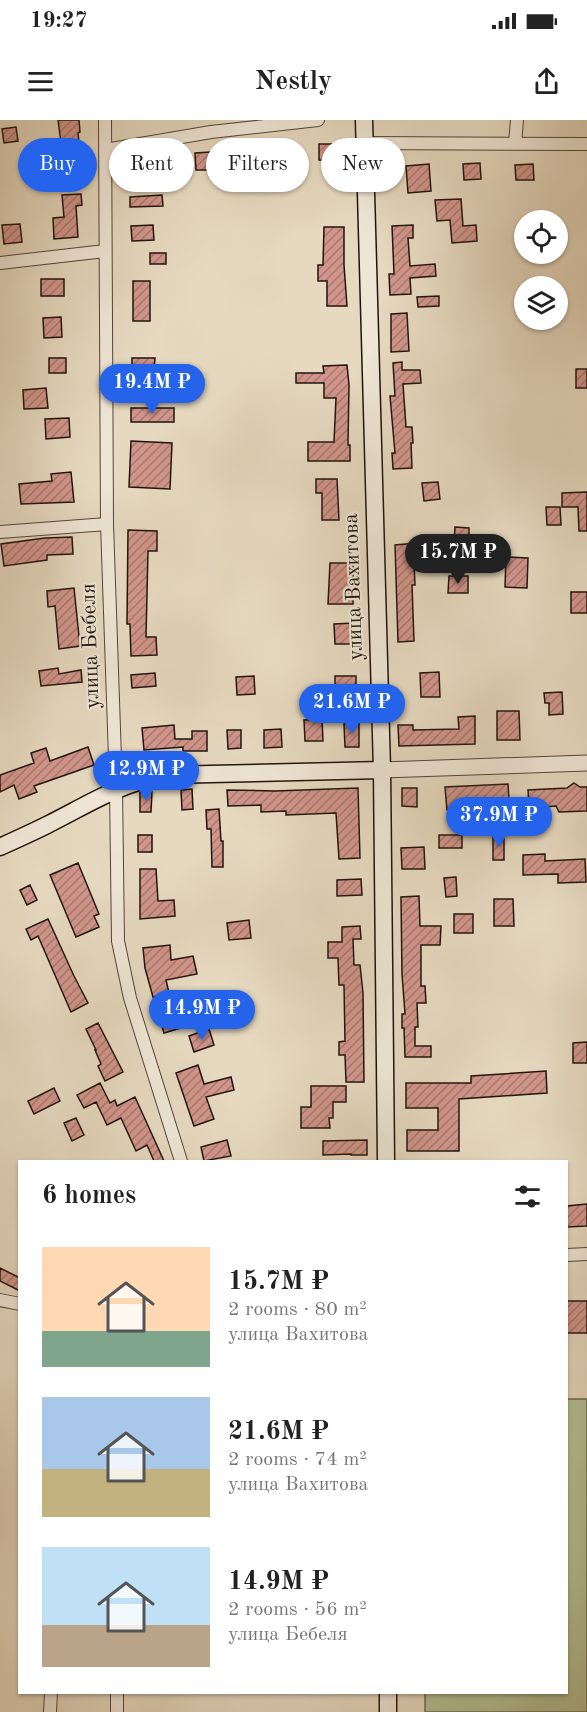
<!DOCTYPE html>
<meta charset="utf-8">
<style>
body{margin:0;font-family:"Old Standard TT",serif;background:#f2f2f2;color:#222;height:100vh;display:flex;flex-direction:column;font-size:22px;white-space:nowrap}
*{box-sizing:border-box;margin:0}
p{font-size:20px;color:#767676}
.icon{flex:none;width:33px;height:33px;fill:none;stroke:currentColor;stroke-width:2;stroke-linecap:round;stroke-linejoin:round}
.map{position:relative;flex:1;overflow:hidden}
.drawer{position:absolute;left:18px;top:1040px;width:550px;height:534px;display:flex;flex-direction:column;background:#fff;border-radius:0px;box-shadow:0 2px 4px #0004}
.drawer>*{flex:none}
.top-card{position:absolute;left:18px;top:18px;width:552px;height:54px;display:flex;gap:12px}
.fabs{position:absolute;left:514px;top:90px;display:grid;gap:12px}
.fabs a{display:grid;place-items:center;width:54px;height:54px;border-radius:50%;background:#fff;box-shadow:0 2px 4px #0004;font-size:30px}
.price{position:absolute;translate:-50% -51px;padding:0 14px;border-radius:21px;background:#2563eb;color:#fff;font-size:20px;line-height:39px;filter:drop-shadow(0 2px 3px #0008)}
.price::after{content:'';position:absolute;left:50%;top:36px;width:18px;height:14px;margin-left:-9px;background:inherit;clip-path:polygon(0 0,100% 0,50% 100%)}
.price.selected{background:#222;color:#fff}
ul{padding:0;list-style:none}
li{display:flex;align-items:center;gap:18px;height:150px;padding:0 24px}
li span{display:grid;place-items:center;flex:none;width:168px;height:120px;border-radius:0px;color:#555}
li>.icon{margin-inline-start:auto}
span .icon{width:72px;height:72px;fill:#fffc;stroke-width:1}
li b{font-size:26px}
h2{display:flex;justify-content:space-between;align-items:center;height:72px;padding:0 24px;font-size:26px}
.tag{padding:0 21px;border-radius:27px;background:#fff;box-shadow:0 2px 4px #0004;font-size:21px;line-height:54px}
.tag.selected{background:#2563eb;color:#fff}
.status{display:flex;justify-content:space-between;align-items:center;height:42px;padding:0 30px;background:#fff;direction:ltr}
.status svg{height:16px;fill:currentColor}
header{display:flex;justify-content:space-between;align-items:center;height:78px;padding:0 24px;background:#fff;font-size:27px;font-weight:700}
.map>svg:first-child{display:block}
</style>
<div class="status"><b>19:27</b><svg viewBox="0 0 49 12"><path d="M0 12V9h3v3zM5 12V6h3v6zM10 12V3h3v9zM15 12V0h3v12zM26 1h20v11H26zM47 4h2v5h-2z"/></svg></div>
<header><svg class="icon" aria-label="menu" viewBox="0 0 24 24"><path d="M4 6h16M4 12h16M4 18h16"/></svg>Nestly<svg class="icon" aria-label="share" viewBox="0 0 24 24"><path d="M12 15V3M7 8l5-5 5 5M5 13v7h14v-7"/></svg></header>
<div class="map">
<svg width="587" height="1592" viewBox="0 0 587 1592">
<defs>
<pattern id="building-hatch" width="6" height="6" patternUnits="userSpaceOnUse" patternTransform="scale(1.5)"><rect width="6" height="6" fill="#d1958b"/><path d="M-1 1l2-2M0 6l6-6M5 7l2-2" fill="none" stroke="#a97870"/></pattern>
</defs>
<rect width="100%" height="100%" fill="#e6d9c0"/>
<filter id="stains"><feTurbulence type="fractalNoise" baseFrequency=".00333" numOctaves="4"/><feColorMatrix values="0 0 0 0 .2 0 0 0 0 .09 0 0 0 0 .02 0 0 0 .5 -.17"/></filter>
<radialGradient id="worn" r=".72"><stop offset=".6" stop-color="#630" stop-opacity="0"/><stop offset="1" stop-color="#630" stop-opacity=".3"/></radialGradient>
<!-- pitch -->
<path fill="#b3c094" stroke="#6a6a50" stroke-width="1.5" d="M567 1279H587V1592H425V1572H567Z"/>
<!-- building -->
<path fill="url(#building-hatch)" stroke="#21140c" stroke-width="1.5" d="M58 0H79L80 12 78 13 81 44 64 46Z
M16 7 18 21 4 23 2 9Z
M319 24H342V41L319 40Z
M270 27H288V52H270Z
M210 32 211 50H196L195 33Z
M149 37 150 54H130L129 38Z
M230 41H251L252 58H231Z
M480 43 481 59 464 60 463 44Z
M429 44 431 71 408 73 406 46Z
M533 44 534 60H516L515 45Z
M81 74 82 85 76 86 78 117 54 119 53 98 64 97 62 75Z
M162 75 163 86 130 87V77Z
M461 79 463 106 476 105 477 121 452 123 450 100 437 101 435 80Z
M20 104 22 122 4 124 2 105Z
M153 105 154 120 132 121 131 106Z
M413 105V118H408L410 146 435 144 436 156 410 158 411 174 390 175 389 154H394L392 106Z
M324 107H344V145L347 186H327V161H318V145H323Z
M150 133H166V144H150Z
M41 159H64V176H41Z
M133 161H150V201H133Z
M439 176V186L418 187 417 177Z
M407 193 409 231 391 232V194Z
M61 197 62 217 44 218 43 198Z
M49 238H66V253H49Z
M132 238H155L154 251H132Z
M402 242V250H420L421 263 403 264 406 307H412L413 323H411L412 348 393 349 392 333H395L390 276H395L393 243Z
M347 245 349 265 348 325H350V341H308V322H334L336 278H324V263H296V253H324L323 246Z
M576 249H587V268H576Z
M46 268 48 288 24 289 23 270Z
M131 288H174V302H131Z
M69 298 70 317 46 319 45 299Z
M131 321 172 323 170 369 129 367Z
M71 352 74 382 21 384 19 364 52 361 51 354Z
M316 359H337L339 400H322V373H316Z
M438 362 440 379 424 381 422 363Z
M587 372V411H579L578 387H562V373Z
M546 387H560L561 405H547Z
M455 407 469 408V424L454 423Z
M128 410 157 411V431H148L146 517H156L157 535 131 536 130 504H127Z
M72 417 73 434 47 435V440L4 446 1 424 45 418Z
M417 423 418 442H414L415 465H412L414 521 398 522 395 425Z
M506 437 528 438 527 468 505 467Z
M330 443H353V484H328Z
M449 456H468V473H448Z
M74 468 80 526 59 529 55 486 48 487 47 471Z
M571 472H587V493H571Z
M355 503V524H335L334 504Z
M58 548 59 554 81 550 82 562 41 566 39 551Z
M439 552 440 577H421L420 553Z
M155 553 156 566 132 568 131 555Z
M254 556 255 574 237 575 236 557Z
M335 556H356V569L335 570Z
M562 572 563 594 549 595V583H545L544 573Z
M497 591H519L520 620H497Z
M475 596V624L399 626 398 605H413V610L459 609 458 597Z
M322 599 323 621H305L304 600Z
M359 603V627H345L344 604Z
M174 605 175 619H192V611H207V631H183V627L144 630 142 608Z
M281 609 282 627 264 628V610Z
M227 610H241V628L228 629Z
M88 627 94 645 34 666 37 672 19 679 14 665 0 672V655L34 643 31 633 46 628 50 641Z
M574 663 580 667H587V691L559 692 556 686 529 688 528 670 567 668Z
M508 664 509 679 469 680 470 688 447 690 445 667Z
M358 668 360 738 339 739 336 693 286 695V691L261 692V685L228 686 227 670 275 671Z
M402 668H417V687L402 686Z
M192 669 193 689 182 690 181 670Z
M140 672H152L151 692H140Z
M219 689 221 721H223V747H212L211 709H207L206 690Z
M138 715H152V732H138Z
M439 715H462V728H439Z
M493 715H504V740H493Z
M424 727 425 749H402L401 728Z
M545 734V741L585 739 586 762 558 763V754L523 755V735Z
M78 743 99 794 94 796 99 807 76 817 50 755Z
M140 749H156L158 781 174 780 175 796 140 799Z
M456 757 457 776 446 777 444 758Z
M361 759 362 775 337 776V760Z
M30 765 37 780 27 785 20 770Z
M419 776 420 806H441L440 825H421V866H425L426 883H417L418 907H415V926H431V937H405L404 908H402V894H405L402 854 401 777Z
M494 779H513L514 806H494Z
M454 794H473V813H454Z
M48 799 74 856 88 883 71 892 38 816 31 820 26 809Z
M249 800 251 818 229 820 227 803Z
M360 806 361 819H353L354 845H360L363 873 364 962H346L345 935H339V922L345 921 344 865H339L338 838H328V822H342V807Z
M170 825 171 840 193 836 197 854 166 860 169 873 153 877 145 848 143 828Z
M227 876 231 894 213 898 209 880Z
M177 894 181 908 164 913 160 899Z
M98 903 123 952 105 961 98 946 101 944 95 930H96L86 909Z
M209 909 214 925 194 932 189 916Z
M587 922V943H573V923Z
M198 945 204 964 231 957 234 970 206 977 214 999 194 1006 176 953Z
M546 951 547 973 459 979V1031H407V1010H438V988H406V963H471V956Z
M100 963 110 983 115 980 117 986 135 977 164 1041H154L147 1025 136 1031 121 998 107 1005 96 982 84 988 77 975Z
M311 966H346V982H333V998H329L330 1008H301V987H311Z
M54 968 60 981 34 994 28 981Z
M76 998 84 1015 72 1021 64 1003Z
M227 1020 231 1036 204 1041 201 1027Z
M367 1020V1035H351V1034L323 1035V1021Z
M587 1084V1106L567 1107V1086Z
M0 1148 20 1158V1171L0 1161Z
M567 1181H587V1213H567Z"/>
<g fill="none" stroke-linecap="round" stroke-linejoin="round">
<defs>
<path id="minor" d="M105 0 107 404 116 668 118 821 130 878 181 1041
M365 23 587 24
M515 24 517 0
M105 30 211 12 318 0
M0 143 105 131
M0 412 107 404
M567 1135 587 1134
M0 1180 20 1184
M50 1592 51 1572
M117 1592V1572"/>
<path id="tertiary" d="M382 650 587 643"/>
<path id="secondary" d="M364 0 382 650 386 1041
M0 727C15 720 31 713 47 705 89 684 118 664 166 655L382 650
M388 1572V1592"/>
</defs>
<!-- minor casing -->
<use href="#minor" stroke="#524539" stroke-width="14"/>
<!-- tertiary casing -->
<use href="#tertiary" stroke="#524539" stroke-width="17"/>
<!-- secondary casing -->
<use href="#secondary" stroke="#21140c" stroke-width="19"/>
<!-- minor -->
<use href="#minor" stroke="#efe6d6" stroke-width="12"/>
<!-- tertiary -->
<use href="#tertiary" stroke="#efe6d6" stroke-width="15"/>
<!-- secondary -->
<use href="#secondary" stroke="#efe6d6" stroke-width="16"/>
</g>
<g text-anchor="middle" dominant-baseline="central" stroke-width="4.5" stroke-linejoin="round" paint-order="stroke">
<!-- street labels -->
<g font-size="21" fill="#21140c" stroke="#efe6d6">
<text transform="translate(354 467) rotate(-92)">улица Вахитова</text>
<text transform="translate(91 526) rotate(-92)">улица Бебеля</text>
</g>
</g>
<rect width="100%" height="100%" filter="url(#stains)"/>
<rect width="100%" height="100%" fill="url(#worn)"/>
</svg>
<div class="fabs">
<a><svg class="icon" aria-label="locate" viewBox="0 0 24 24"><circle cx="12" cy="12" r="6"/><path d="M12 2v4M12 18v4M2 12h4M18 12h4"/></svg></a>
<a><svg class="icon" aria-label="layers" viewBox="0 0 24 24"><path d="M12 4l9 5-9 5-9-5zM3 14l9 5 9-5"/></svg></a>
</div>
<b class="price" style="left:152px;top:295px">19.4M ₽</b>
<b class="price selected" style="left:458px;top:465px">15.7M ₽</b>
<b class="price" style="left:352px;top:615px">21.6M ₽</b>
<b class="price" style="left:146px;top:682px">12.9M ₽</b>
<b class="price" style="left:499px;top:728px">37.9M ₽</b>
<b class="price" style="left:202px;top:921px">14.9M ₽</b>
<div class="top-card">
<a class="tag selected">Buy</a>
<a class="tag">Rent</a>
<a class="tag">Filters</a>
<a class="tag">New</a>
</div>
<section class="drawer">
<h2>6 homes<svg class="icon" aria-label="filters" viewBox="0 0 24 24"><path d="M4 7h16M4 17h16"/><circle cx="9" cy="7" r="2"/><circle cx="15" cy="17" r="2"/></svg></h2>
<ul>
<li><span style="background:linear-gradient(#ffd9b3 70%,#7fa58c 0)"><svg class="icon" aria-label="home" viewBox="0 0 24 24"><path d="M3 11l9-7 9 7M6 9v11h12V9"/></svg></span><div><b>15.7M ₽</b><p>2 rooms · 80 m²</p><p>улица Вахитова</p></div></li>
<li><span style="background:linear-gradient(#a9c7e8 60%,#c2b280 0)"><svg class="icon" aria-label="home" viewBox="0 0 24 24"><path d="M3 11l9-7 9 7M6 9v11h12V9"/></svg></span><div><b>21.6M ₽</b><p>2 rooms · 74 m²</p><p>улица Вахитова</p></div></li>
<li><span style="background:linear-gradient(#bfe0f5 65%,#b9a48a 0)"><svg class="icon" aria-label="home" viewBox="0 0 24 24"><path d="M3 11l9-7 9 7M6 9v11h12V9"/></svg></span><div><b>14.9M ₽</b><p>2 rooms · 56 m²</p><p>улица Бебеля</p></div></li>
</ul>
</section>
</div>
